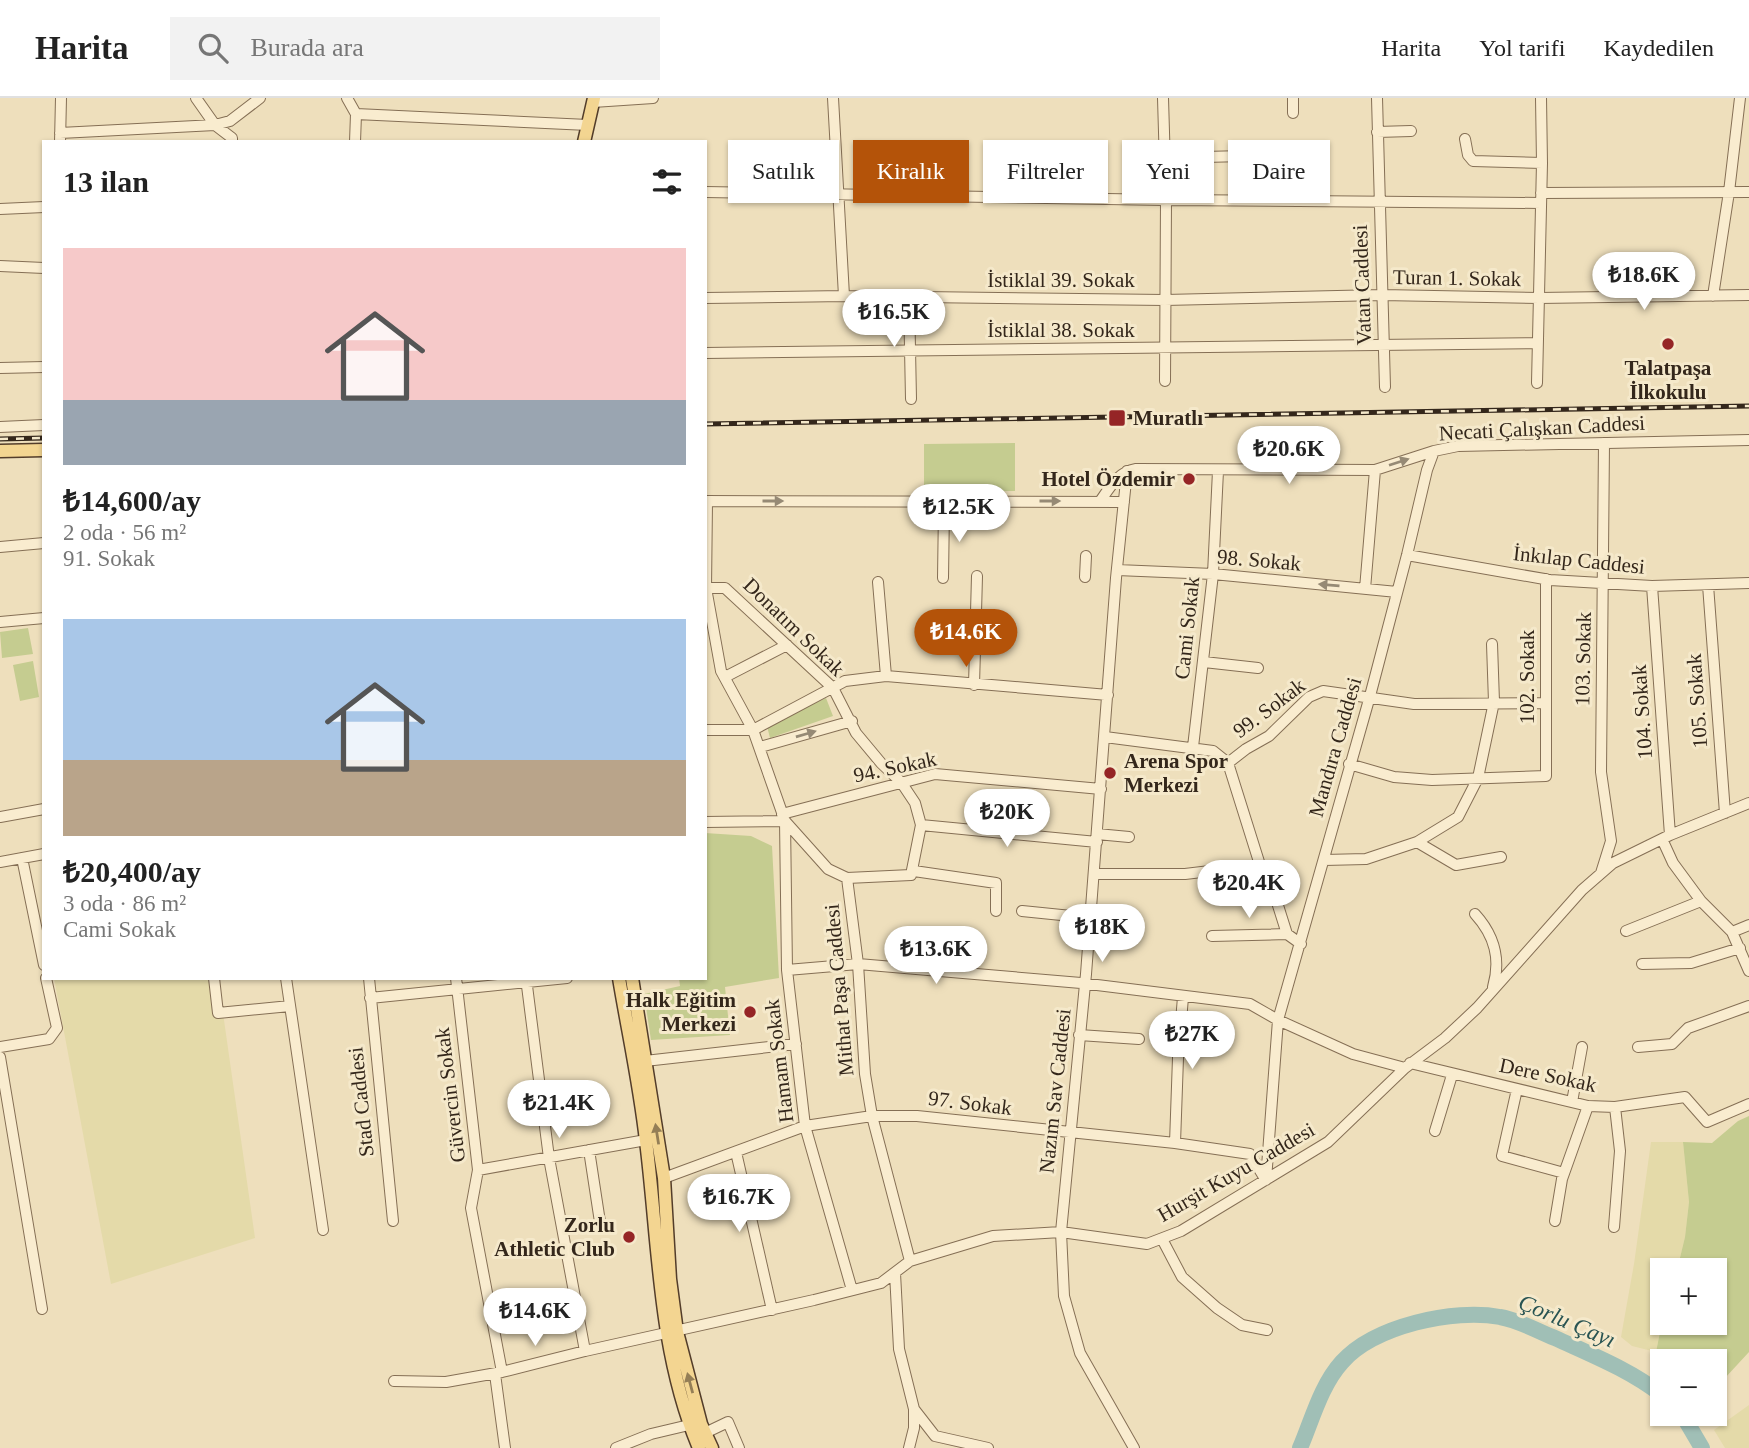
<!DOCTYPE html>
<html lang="tr">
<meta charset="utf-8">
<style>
body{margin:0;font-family:"Times New Roman",serif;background:#f2f2f2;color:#222;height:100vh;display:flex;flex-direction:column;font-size:26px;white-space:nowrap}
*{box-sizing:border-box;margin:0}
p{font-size:23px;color:#767676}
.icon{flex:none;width:38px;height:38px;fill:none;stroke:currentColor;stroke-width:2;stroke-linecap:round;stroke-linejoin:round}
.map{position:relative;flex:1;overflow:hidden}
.sheet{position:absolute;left:42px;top:42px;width:665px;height:840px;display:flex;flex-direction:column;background:#fff;border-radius:0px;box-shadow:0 2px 5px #0004}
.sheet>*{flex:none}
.banner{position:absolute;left:728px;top:42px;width:665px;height:63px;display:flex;gap:14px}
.fabs{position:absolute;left:1650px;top:1160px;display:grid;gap:14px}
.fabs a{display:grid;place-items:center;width:77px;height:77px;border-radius:0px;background:#fff;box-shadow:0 2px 5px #0004;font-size:35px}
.price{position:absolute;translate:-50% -60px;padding:0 16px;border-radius:24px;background:#fff;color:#222;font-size:23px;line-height:46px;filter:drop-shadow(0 2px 4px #0008)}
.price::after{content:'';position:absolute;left:50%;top:42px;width:21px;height:16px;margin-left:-10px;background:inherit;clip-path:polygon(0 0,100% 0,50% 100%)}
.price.active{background:#b45309;color:#fff}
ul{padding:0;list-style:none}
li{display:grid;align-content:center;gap:14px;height:371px;padding:0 21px}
li span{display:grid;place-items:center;height:217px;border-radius:0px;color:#555}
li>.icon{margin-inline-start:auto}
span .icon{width:126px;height:126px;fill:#fffc;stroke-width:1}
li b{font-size:30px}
h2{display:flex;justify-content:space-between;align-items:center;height:84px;padding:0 21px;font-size:30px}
.tag{padding:0 24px;border-radius:0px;background:#fff;box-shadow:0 2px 5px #0004;font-size:24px;line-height:63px}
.tag.active{background:#b45309;color:#fff}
header{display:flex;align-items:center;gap:42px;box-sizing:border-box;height:98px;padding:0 35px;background:#fff;border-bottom:2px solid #e0e0e0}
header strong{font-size:33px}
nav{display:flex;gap:38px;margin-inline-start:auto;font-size:24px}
.search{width:490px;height:63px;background:#f2f2f2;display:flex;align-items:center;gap:18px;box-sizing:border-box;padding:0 24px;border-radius:0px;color:#767676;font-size:26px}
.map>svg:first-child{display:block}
</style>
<header>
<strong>Harita</strong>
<div class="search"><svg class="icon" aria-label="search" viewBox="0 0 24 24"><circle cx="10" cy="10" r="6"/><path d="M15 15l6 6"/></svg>Burada ara</div>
<nav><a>Harita</a><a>Yol tarifi</a><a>Kaydedilen</a></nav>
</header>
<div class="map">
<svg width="1749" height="1350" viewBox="0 0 1749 1350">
<rect width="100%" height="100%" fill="#eedfbc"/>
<!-- farmland -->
<path fill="#e4daa9" d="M54 880H218L255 1140 111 1186Z
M1651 1044H1683L1689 1104 1685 1139 1677 1172H1662V1224L1656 1254 1632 1248 1621 1239 1634 1166Z
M1749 1307V1350H1725L1714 1332Z"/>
<!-- green -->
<path fill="#c5cc90" d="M1015 345V393L924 394V346Z
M28 530 33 556 2 560 0 534Z
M33 563 39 599 20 603 13 567Z
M826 600 833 618 770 640 767 628Z
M705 735 751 738 772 748 779 880 725 889 730 937 651 942 644 896 680 888 679 880H705Z
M1749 1018V1254L1725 1280 1715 1279V1264L1669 1263 1656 1254 1662 1224 1715 1225V1172H1677L1685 1139 1689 1104 1683 1044 1712 1045 1738 1023Z"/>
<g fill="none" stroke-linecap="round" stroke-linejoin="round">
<!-- river -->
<path stroke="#a0bfb6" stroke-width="16" d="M1682 1316 1702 1350
M1300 1350C1312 1322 1321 1287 1342 1264 1374 1228 1454 1210 1500 1219 1519 1222 1537 1233 1555 1240 1592 1257 1630 1272 1662 1297"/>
<defs>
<path id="minor" d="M196 0 215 27 232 40V44
M347 0 356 16 355 44
M833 0 844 198
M1163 0 1166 102 1165 283
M1293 0V15
M1377 0 1385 289
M593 4 653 0
M356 16 588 27
M1377 34 1411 33
M60 35 215 27 230 23 260 0
M1465 41 1468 57 1473 63 1542 65
M60 44 61 0
M1164 60 1244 58
M705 94 1166 102 1541 105
M1541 95 1749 94
M1277 102 1279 65
M0 111 44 109
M0 168 44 170
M1713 198 1729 94 1740 0
M705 200 844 198 1165 202 1382 197 1539 200 1749 197
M909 200 911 301
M705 255 1537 245
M0 270 44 269
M1537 285 1542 65 1541 0
M0 329 44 327
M1127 373 1116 480 1086 876 1061 1134 1064 1198 1080 1255 1134 1350
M1101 402C1110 389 1118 374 1136 371L1375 372 1434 353 1458 348 1749 342
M705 403 1124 404
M707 403 706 490 721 573 753 632 785 723 828 771 847 780 858 866 865 976 872 1018 910 1163
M0 449 44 445
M1407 457 1550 482 1652 488 1749 485
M1117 472 1213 476 1397 494
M1085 479 1086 458
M943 480 944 410
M878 484 886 578
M1708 487 1725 715
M1652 488 1670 737
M705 490H725L833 590 856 635 881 665 901 684 915 705 921 727 911 777 847 780
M1365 491 1375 372
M0 524 44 520
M1204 564 1258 570
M725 579 787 547
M974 587 977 478
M705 632H753L845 583 886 578 1108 597
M1105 639 1213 653 1228 665 1246 651 1269 638 1309 599 1323 593 1414 606 1546 605
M760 649 852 623
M1193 649 1213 476 1218 373
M1228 665 1260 767 1270 782 1287 836 1301 846
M1349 666 1394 679 1432 682 1546 678V481
M782 716 935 676 1101 691
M0 719 44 711
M785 723 787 872 805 1028 852 1192
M705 724 785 723
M921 727 1097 744
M1097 736 1129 739
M1662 741 1673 765 1701 803 1732 834 1749 873
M1417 744 1456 767 1501 759
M22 760 44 867
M1324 762 1366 761 1417 744 1458 719 1478 680 1494 604 1492 546
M0 764 44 756
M914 773 996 785V813
M1601 775 1611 743 1601 674 1604 345
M1094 776H1185L1260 767
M1022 813 1091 820
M1475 816C1495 838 1501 861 1493 889
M1626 833 1701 803
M1732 834 1749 827
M1212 838 1287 836
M1642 866 1691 865 1740 850
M787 872 858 866 1081 885 1250 906 1278 922 1353 956 1405 970
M214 880 218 915 290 908
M286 880 323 1132
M369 880 393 1123
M456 880 478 1072 471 1110 502 1274
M526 880 549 1060 585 1253
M370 900 567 880
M1079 937 1139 941
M0 949 49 941 57 930 46 880
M1638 949 1672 946 1688 930 1749 908
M0 959 42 1211
M645 963 796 946
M1410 965 1588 1008 1615 1009 1685 999 1707 1024 1749 1006
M1517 991 1502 1058 1564 1075
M1572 1004 1582 949
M1435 1033 1452 977
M1175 1045 1178 960 1183 899
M589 1052 600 1124
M736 1054 772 1212
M478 1072 646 1042
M664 1080 805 1028 872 1018H917L1175 1045 1250 1056 1265 1081
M1266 1082 1278 922 1370 598 1407 457 1427 372 1434 353
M1555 1123 1562 1081 1588 1008
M1614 1129 1620 1053 1615 1009
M1162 1141 1182 1179 1217 1210 1242 1227 1267 1232
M895 1175 899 1251 914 1311 935 1338 988 1350
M495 1276 505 1350
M394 1283 446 1284 502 1274 585 1253 814 1202 881 1185 910 1163 993 1138 1061 1134 1147 1146 1181 1133 1328 1044 1405 970 1445 940 1477 910 1582 792 1613 765 1670 737 1749 705
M705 1335 728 1324 739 1350
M616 1350 651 1336 689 1327
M909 1350 914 1330V1311"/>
<path id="major" d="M584 44 594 0
M0 353 44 352
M619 880C628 934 640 988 646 1043 659 1146 658 1253 699 1350
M632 880 664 1080 670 1181 677 1234 701 1326 712 1350"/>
</defs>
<!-- minor casing -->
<use href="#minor" stroke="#856f55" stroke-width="12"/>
<!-- major casing -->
<use href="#major" stroke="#533d2a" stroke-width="15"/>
<!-- minor -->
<use href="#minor" stroke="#f9eccf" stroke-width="10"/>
<!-- major -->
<use href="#major" stroke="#f3d591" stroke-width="12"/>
<defs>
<path id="rail" d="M705 326 1749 308
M0 341 44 340"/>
</defs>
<!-- rail casing -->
<use href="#rail" stroke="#34271b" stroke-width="5"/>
<!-- rail -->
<use href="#rail" stroke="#f5e9cb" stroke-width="2.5" stroke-dasharray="8" stroke-linecap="butt"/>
</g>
<!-- one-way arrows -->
<defs><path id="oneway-solid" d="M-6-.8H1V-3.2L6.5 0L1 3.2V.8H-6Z" transform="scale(1.75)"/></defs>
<g fill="#968a75">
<use href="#oneway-solid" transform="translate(1399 364) rotate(-18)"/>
<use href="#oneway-solid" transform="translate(773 403)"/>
<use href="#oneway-solid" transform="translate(1050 403)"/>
<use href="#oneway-solid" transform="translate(1329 487) rotate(-175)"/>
<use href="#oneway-solid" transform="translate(806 636) rotate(-16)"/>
</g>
<g fill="#947e56">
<use href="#oneway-solid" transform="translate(657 1036) rotate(-99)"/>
<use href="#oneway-solid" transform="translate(690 1285) rotate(-105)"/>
</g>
<!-- markers -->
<g fill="#952526" stroke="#f5e9cb" stroke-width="2.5">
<circle cx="1668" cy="246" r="7"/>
<rect x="1108" y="311" width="18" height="18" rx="3.5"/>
<circle cx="1189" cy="381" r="7"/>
<circle cx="1110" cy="675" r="7"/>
<circle cx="750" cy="914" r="7"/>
<circle cx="629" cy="1139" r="7"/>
</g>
<g text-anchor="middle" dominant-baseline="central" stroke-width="6" stroke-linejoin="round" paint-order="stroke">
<!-- street labels -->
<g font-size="21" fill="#34271b" stroke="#f5e9cb">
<text transform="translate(1457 180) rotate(1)">Turan 1. Sokak</text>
<text x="1061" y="182">İstiklal 39. Sokak</text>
<text transform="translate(1362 187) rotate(-92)">Vatan Caddesi</text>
<text x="1061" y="232">İstiklal 38. Sokak</text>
<text transform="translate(1542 330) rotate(-3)">Necati Çalışkan Caddesi</text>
<text transform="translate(1259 462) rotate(5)">98. Sokak</text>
<text transform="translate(1579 462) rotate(6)">İnkılap Caddesi</text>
<text transform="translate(794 529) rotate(44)">Donatım Sokak</text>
<text transform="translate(1187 530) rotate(-84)">Cami Sokak</text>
<text transform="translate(1583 561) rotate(-89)">103. Sokak</text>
<text transform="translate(1527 579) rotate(-90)">102. Sokak</text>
<text transform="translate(1697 603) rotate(-94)">105. Sokak</text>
<text transform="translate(1269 610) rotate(-37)">99. Sokak</text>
<text transform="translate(1642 614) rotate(-94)">104. Sokak</text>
<text transform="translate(1335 649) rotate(-74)">Mandıra Caddesi</text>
<text transform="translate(895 669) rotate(-12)">94. Sokak</text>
<text transform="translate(839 892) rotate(-95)">Mithat Paşa Caddesi</text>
<text transform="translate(779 963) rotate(-97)">Hamam Sokak</text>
<text transform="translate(1548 977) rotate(12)">Dere Sokak</text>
<text transform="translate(1055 993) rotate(-84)">Nazım Sav Caddesi</text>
<text transform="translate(450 997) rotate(-97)">Güvercin Sokak</text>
<text transform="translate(361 1004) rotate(-96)">Stad Caddesi</text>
<text transform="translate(970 1005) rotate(7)">97. Sokak</text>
<text transform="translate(1236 1074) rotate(-30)">Hurşit Kuyu Caddesi</text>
</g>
<!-- poi labels -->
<g font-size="21" font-weight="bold" fill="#34271b" stroke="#f5e9cb" text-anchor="end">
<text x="1668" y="270" text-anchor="middle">Talatpaşa<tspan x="1668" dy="24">İlkokulu</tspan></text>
<text x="1133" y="320" text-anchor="start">Muratlı</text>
<text x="1175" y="381">Hotel Özdemir</text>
<text x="1124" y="663" text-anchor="start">Arena Spor<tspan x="1124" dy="24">Merkezi</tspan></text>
<text x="736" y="902">Halk Eğitim<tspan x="736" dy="24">Merkezi</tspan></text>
<text x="615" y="1127">Zorlu<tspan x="615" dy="24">Athletic Club</tspan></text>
</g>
<!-- water labels -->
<g font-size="23" font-style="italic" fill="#295452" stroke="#f5e9cb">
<text transform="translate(1567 1223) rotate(23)">Çorlu Çayı</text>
</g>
</g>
</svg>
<div class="fabs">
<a>+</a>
<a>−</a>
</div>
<b class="price" style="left:1644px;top:214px">₺18.6K</b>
<b class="price" style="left:894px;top:251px">₺16.5K</b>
<b class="price" style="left:1289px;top:388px">₺20.6K</b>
<b class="price" style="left:959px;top:446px">₺12.5K</b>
<b class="price active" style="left:966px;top:571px">₺14.6K</b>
<b class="price" style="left:1007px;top:751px">₺20K</b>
<b class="price" style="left:1249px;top:822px">₺20.4K</b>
<b class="price" style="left:1102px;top:866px">₺18K</b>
<b class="price" style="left:936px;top:888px">₺13.6K</b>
<b class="price" style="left:1192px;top:973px">₺27K</b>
<b class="price" style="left:559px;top:1042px">₺21.4K</b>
<b class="price" style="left:739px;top:1136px">₺16.7K</b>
<b class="price" style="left:535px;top:1250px">₺14.6K</b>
<div class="banner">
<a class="tag">Satılık</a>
<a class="tag active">Kiralık</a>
<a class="tag">Filtreler</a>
<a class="tag">Yeni</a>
<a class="tag">Daire</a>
</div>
<section class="sheet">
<h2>13 ilan<svg class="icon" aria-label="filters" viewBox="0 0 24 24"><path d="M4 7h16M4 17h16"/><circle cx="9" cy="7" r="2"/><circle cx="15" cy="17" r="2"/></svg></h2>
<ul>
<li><span style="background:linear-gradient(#f6c9c9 70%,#9aa5b1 0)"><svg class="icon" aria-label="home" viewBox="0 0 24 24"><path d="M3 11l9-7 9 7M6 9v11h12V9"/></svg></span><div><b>₺14,600/ay</b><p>2 oda · 56 m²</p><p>91. Sokak</p></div></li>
<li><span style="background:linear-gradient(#a9c7e8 65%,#b9a48a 0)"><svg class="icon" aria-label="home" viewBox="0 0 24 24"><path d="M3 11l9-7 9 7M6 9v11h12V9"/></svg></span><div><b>₺20,400/ay</b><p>3 oda · 86 m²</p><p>Cami Sokak</p></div></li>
</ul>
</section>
</div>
